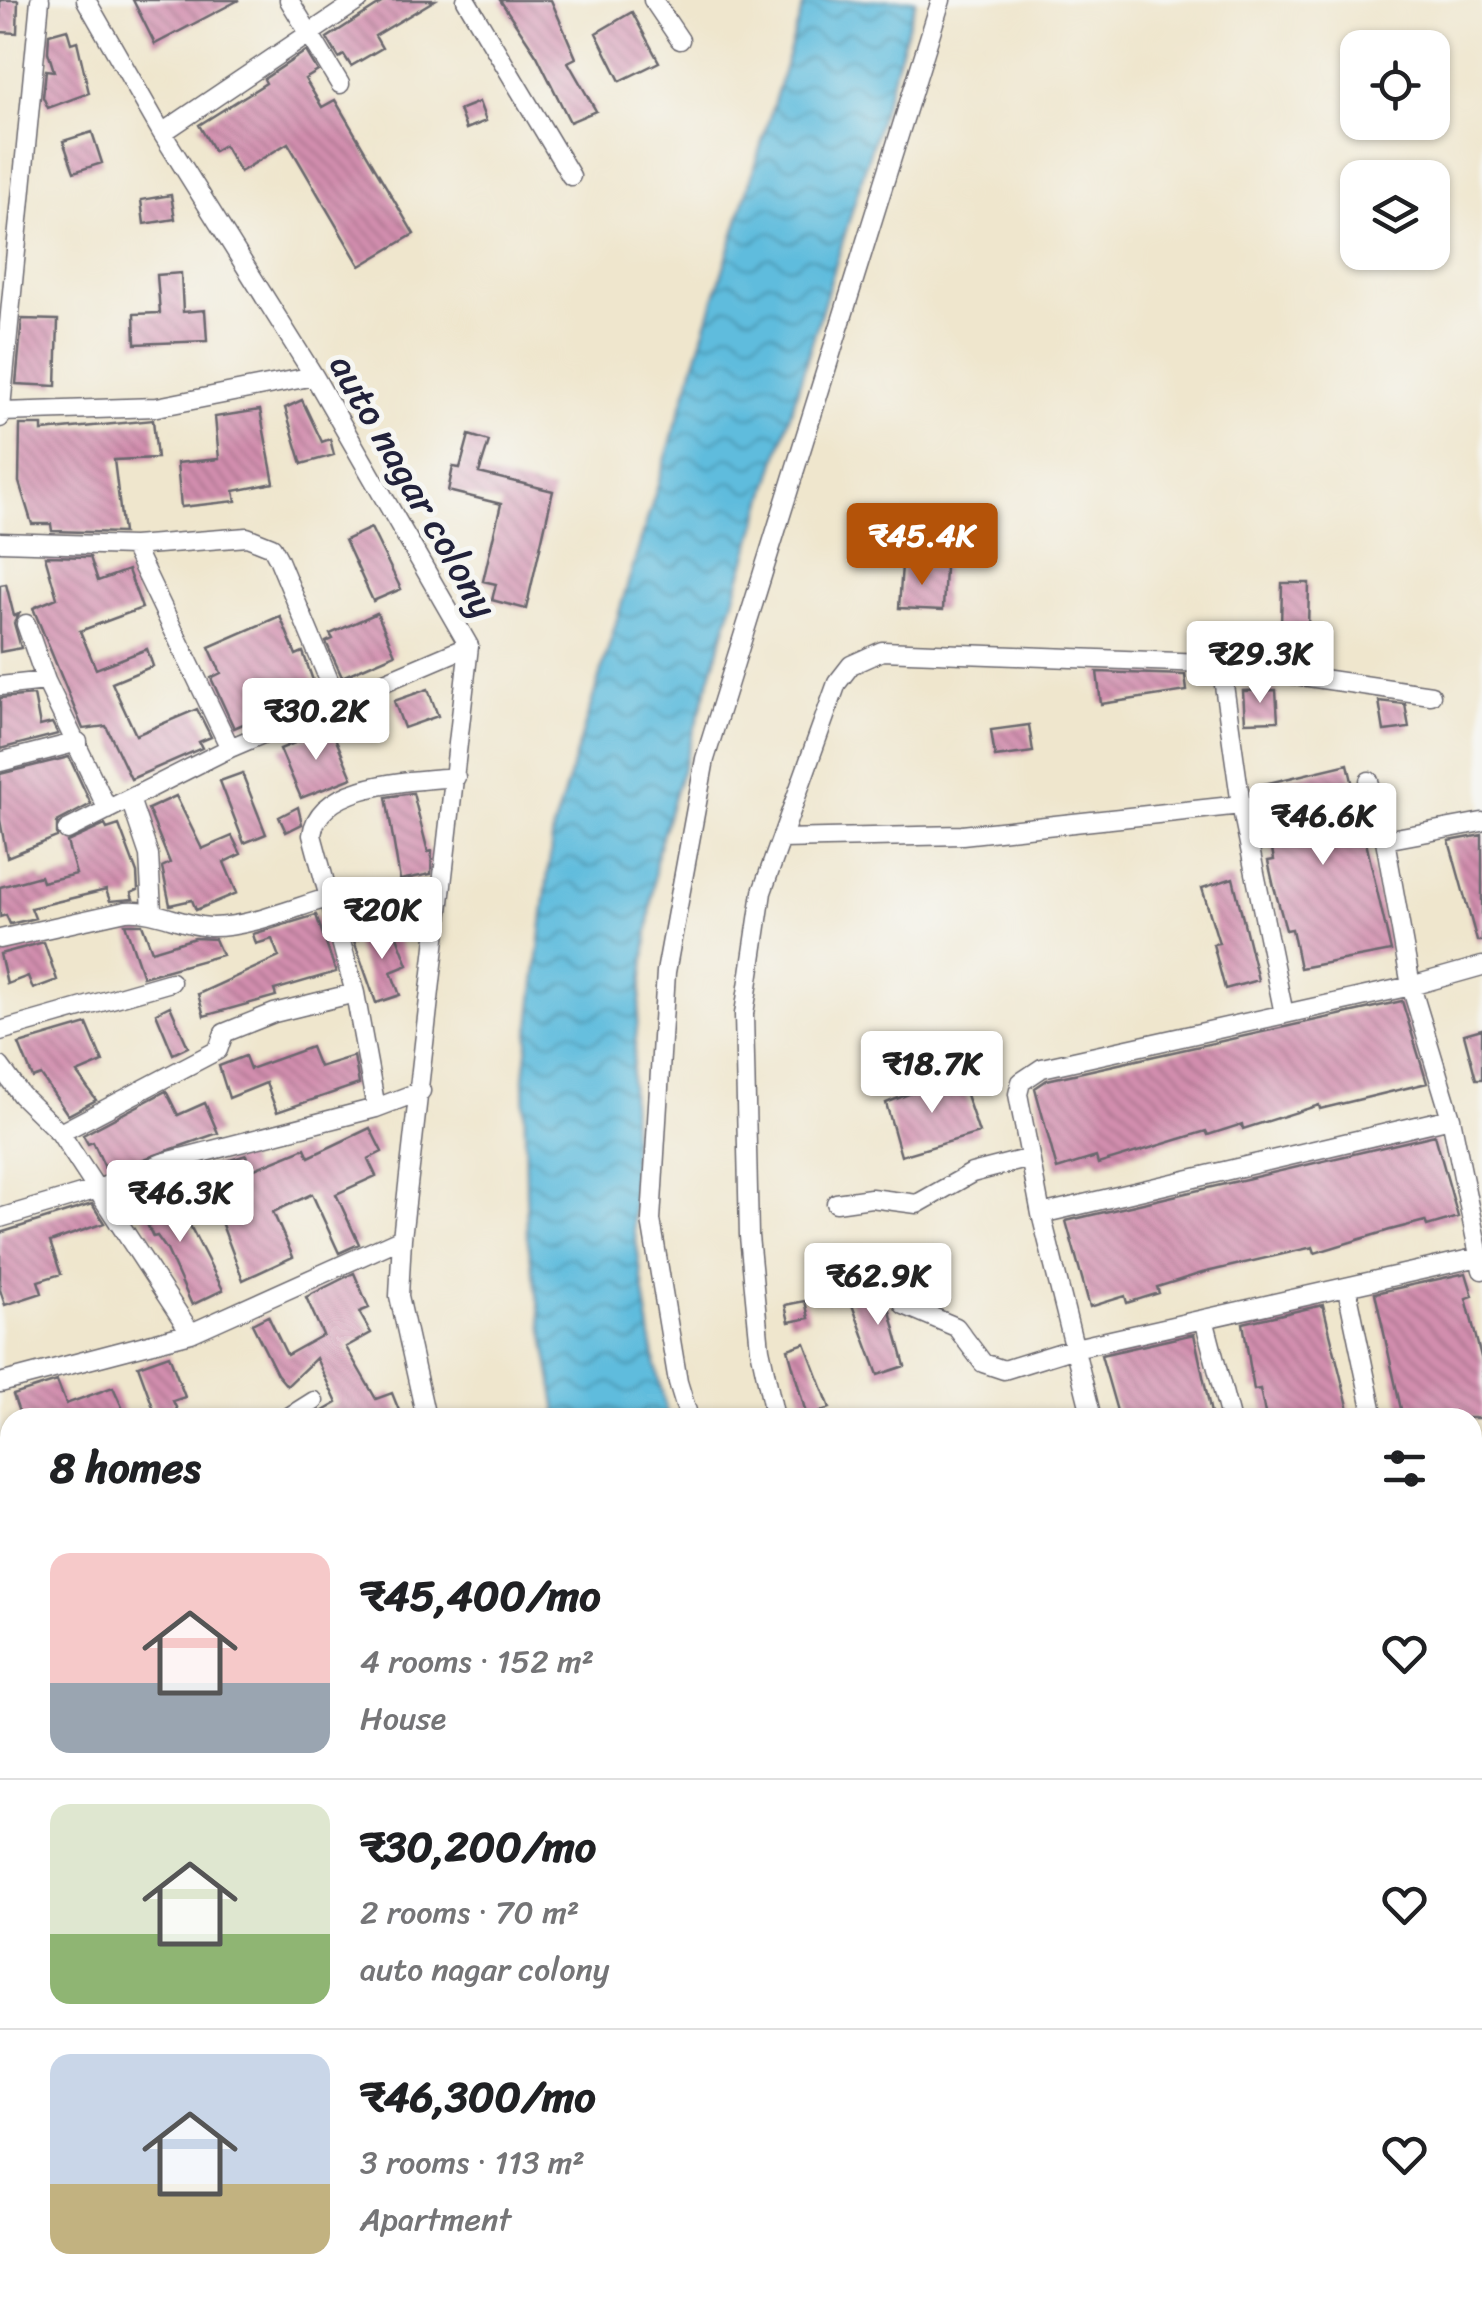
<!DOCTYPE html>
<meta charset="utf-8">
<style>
body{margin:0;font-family:Sriracha,sans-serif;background:#f2f2f2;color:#202124;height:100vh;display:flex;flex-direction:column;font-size:38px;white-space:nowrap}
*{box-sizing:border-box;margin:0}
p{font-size:32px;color:#757577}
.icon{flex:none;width:55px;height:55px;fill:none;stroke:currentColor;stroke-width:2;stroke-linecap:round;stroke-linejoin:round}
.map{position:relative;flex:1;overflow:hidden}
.panel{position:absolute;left:0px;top:1408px;width:1482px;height:892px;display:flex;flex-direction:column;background:#fff;border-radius:30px 30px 0 0;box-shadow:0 2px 8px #0004}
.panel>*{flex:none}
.tools{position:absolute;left:1340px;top:30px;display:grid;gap:20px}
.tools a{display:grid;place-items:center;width:110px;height:110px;border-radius:20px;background:#fff;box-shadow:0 2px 8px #0004;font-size:50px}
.price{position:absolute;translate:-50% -85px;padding:0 22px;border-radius:10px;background:#fff;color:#222;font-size:32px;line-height:65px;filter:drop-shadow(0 2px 5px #0008)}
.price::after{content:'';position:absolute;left:50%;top:60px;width:30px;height:22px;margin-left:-15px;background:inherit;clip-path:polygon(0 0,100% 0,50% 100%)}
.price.on{background:#b45309;color:#fff}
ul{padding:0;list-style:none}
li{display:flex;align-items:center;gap:30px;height:250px;padding:0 50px}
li+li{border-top:2px solid #e0e0e0}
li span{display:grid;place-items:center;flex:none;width:280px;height:200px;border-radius:20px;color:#555}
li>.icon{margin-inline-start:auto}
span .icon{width:120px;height:120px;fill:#fffc;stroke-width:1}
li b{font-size:42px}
h2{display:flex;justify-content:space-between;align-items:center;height:120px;padding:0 50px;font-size:42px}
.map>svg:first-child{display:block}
</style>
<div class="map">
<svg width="1482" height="2298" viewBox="0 0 1482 2298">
<defs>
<pattern id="water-waves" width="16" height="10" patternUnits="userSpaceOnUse" patternTransform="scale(2.5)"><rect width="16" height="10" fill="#5ebcdd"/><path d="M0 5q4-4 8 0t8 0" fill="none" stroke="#4d98b4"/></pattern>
<pattern id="building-back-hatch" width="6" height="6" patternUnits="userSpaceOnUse" patternTransform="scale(2.5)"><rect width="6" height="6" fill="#d28eae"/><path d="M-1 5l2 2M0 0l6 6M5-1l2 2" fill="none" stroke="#aa748f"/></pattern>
</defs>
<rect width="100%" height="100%" fill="#f6f6f2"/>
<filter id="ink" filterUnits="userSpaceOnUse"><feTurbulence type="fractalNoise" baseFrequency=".01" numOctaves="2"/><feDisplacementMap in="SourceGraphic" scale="20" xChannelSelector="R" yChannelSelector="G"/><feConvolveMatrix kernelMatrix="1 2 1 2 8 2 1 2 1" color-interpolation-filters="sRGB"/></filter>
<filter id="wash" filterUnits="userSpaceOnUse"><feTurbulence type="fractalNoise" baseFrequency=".0048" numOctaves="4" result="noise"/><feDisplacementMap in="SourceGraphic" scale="40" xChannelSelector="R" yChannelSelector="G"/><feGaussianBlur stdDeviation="2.25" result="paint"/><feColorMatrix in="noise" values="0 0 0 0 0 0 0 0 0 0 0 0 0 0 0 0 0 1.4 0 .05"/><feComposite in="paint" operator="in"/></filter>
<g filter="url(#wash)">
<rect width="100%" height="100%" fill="#efe6cd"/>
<!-- water -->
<path fill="url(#water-waves)" stroke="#406f8c" stroke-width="2.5" d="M805 0H916L657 853 631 1081 634 1227 655 1364 668 1417H558L527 1236 524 1077 553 830Z
M1206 2290H1460L1481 2298H1219Z"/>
<g id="blocks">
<!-- building -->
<path fill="url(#building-back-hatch)" d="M0 0H18L17 33 0 32Z
M133 0H239L155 44Z
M386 0H435L375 36 382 48 351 66 344 55 339 58 327 38Z
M500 0H551L576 58 568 62 596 111 570 122 537 56Z
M632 12 659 62 620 81 596 33Z
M67 29 71 43 77 41 89 93 48 108 43 97 46 70 54 71 48 52 49 34Z
M306 51 318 71 305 79 322 107 335 100 414 234 360 266 288 143 240 172 224 145 214 151 199 125 266 83 264 79Z
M479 102 486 121 466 129 459 110Z
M92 132 102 163 74 172 63 141Z
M171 195 175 219 144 224 141 200Z
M181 273 183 312 205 310 207 341 135 344 134 314 160 313 157 275Z
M22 319 58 320 56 386 16 384Z
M302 400 322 442 330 439 334 455 302 464 285 408Z
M260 410 274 483 234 491 236 501 181 507 177 463 219 459 215 417Z
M153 420 157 458 114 460 123 533 52 531 51 524H32L19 482 20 425H42V431Z
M469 435 489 441 479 473 553 491 526 609 492 600 496 584 483 581 501 504 448 491 453 467 460 468Z
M371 528 401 589 373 601 345 540Z
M45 556 90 557 98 581 128 570 142 608 80 631 96 669 147 649 153 666 112 683 136 735 197 709 211 737 199 742 202 748 131 779 106 726 83 729 33 608 57 598Z
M902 565 945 567 943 610 899 608Z
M1282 583H1309L1308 629 1281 628Z
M6 584 14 616 19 614 14 623 21 648 0 652V585Z
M377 613 395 654 342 677 326 642 333 639 330 634Z
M280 616 296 655 303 652 317 692 234 728 211 678 221 673 209 647Z
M1097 672 1185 675 1187 691 1101 704Z
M428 689 438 716 404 728 394 701Z
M1276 690 1278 721 1245 722 1243 691Z
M34 695 40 726 52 723 58 734 0 749V698Z
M1379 701 1405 704 1409 728 1384 731Z
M1029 725 1033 752 995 757 991 730Z
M331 728 352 778 301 798 280 749Z
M69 757 91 804 57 822V837L7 857 0 820V774Z
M1348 764 1391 951 1300 968 1292 929 1286 930 1274 887 1268 861 1274 860 1260 785Z
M242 773 266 834 244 843 220 781Z
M413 793 428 852 432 851 431 874 400 880 386 797Z
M176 796 202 849 232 836 241 854 224 862 237 893 196 910 192 900 170 905 162 867 170 863 148 809Z
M298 807 302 824 286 832 279 817Z
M105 825 107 829 119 825 137 873 138 890 131 893 133 899 110 901 106 890 31 908 35 918 10 924 6 915 0 917V887L40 876 42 882 76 874 67 842Z
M1482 835V941H1477L1449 841Z
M1233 878 1258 980 1225 989 1213 944 1219 943 1202 888Z
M316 915 336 972 274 990 276 996 204 1016 198 994 279 957 272 939 256 944 253 934Z
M125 924H142L152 951 195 938 215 939 222 955 143 977Z
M393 926 408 965 391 972 400 995 376 1003 354 941Z
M44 942 57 980 33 989 28 976 7 984 0 954Z
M1402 1001 1427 1083 1320 1109 1319 1105 1243 1129 1242 1124 1208 1135 1206 1131 1098 1164 1096 1157 1057 1169 1035 1088 1047 1080Z
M170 1006 188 1047 173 1054 156 1013Z
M87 1024 103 1062 77 1073 96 1100 68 1115 41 1075 33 1078 19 1044Z
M1482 1029V1079H1476L1464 1034Z
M311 1047 319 1067 354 1056 359 1084 277 1112 266 1083 229 1098 219 1066 245 1056 250 1069Z
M959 1074 979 1133 901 1156 886 1103Z
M166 1091 178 1115 205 1103 218 1133 107 1172 93 1142 88 1144 83 1135Z
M370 1128 382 1152 368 1159 376 1176 336 1194 359 1244 339 1253 312 1194 273 1212 293 1257 243 1280 201 1169 246 1155 252 1170 305 1148 309 1157Z
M1435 1135 1458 1217 1427 1226 1425 1221 1390 1230 1315 1253 1313 1247 1202 1273 1157 1287 1159 1293 1127 1303 1125 1296 1090 1307 1066 1221Z
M160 1187 169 1206 178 1202 223 1290 192 1305 167 1250 157 1236 153 1237 135 1198Z
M92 1204 104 1223 50 1242 61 1274 38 1281 42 1293 5 1305 0 1290V1233Z
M354 1273 369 1308 359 1312 371 1333 346 1347 376 1399 392 1393 402 1418H311L337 1403 316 1358 287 1386 277 1374 252 1324 268 1316 287 1355 323 1335 306 1297Z
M1466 1273 1473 1296 1466 1298 1482 1361V1418H1403L1375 1293Z
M882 1282 905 1366 878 1375 848 1294Z
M805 1301 809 1318 789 1322 785 1305Z
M1323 1305 1349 1410 1313 1418H1266L1260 1389 1254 1390 1243 1323Z
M1194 1334 1212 1418H1119L1101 1355Z
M805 1343 830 1408 807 1417 788 1349Z
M169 1355 185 1397 173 1401 181 1418H157L138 1366Z
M57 1381 66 1404 113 1387 127 1418H21L13 1395Z"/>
</g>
</g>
<g filter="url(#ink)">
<use href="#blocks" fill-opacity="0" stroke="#6a676e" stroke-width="2.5"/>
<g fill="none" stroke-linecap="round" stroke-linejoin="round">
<defs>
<path id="street" d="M86 0 162 133 314 376 469 646 402 1238 399 1296 426 1418
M289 0 340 84
M466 0 571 176
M653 0 680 40
M162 133 359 0
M2 412 157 407 314 376
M0 418 40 0
M0 542 133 546 247 537 272 547 278 558 338 702
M133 546 230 748
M26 624 46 681 108 810
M1222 671 1288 674 1431 695
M0 686 46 681
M0 762 78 742
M1369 781 1385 840
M130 799 149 855 152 911
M1482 822 1385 840 1411 986 1451 1118 1482 1270
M67 830 230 748 469 646
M781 839 962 835 1241 805
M0 939 126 911C156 909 180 925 210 927 248 928 295 907 331 897
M0 1031 171 982
M0 1066 21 1095 60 1133 191 1333
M376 1108 355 993 312 835C318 782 415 781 456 777
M60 1133 218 1050 224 1033 274 1013 355 993
M836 1203 871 1198 917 1204 972 1173 1030 1158
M1041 1214 1451 1118
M0 1218 98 1189 162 1163 376 1108 421 1091
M1347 1289 1374 1418
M904 1305 956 1327 983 1363 1004 1370 1075 1348 1479 1257
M1204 1319 1230 1418
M0 1383 191 1333 402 1238
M287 1418 314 1401
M689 1418 678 1382 651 1220 666 972 705 759 941 0
M775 1418 760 1349 749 1236 744 1014 762 892 837 683 851 665 882 651 1205 663 1222 671 1241 805 1284 1014
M1092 1418 1041 1214 1018 1094 1021 1082 1042 1068 1411 986 1482 966
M0 1576 10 1572
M1472 1624 1482 1627
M1472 1788 1482 1790
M0 1811 10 1810
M1472 1865 1482 1863
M0 1979 10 1976
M1472 1996 1482 1989
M1472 2175 1482 2171
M0 2181 10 2178
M1472 2266 1482 2270
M95 2290 97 2298
M642 2290 643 2298
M806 2290V2298
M971 2290 987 2298
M1170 2290 1182 2298"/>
</defs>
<!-- street casing -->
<use href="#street" stroke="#6a676e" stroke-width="21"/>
<!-- street -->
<use href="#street" stroke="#fff" stroke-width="18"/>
</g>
</g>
<g text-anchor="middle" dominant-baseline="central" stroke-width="10" stroke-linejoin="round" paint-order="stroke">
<!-- street labels -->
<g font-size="38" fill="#22223b" stroke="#f6f6f2">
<text transform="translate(413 486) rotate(60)">auto nagar colony</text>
</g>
</g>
</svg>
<div class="tools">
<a><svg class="icon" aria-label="locate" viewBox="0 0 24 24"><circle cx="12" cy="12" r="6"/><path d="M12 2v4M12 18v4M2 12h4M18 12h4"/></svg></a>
<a><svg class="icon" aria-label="layers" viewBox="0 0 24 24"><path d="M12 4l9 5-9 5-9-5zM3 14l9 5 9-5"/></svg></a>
</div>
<b class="price on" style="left:922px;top:588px">₹45.4K</b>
<b class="price" style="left:1260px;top:706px">₹29.3K</b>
<b class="price" style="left:316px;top:763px">₹30.2K</b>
<b class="price" style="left:1323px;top:868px">₹46.6K</b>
<b class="price" style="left:382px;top:962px">₹20K</b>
<b class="price" style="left:932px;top:1116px">₹18.7K</b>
<b class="price" style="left:180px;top:1245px">₹46.3K</b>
<b class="price" style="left:878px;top:1328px">₹62.9K</b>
<section class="panel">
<h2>8 homes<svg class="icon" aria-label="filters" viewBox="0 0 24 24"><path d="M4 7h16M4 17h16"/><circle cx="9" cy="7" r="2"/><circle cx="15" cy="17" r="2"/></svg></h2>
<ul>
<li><span style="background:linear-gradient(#f6c9c9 65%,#9aa5b1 0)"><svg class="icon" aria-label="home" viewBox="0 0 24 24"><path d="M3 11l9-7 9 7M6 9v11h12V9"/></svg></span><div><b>₹45,400/mo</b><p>4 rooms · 152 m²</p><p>House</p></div><svg class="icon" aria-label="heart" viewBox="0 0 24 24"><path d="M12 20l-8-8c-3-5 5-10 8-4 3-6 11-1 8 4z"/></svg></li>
<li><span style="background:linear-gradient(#dfe7d0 65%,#8fb573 0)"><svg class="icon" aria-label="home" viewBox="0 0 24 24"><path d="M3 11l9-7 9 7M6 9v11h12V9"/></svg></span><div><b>₹30,200/mo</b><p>2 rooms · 70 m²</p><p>auto nagar colony</p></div><svg class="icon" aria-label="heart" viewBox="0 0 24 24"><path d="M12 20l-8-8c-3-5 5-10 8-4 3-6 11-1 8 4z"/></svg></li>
<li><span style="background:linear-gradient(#c9d6e8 65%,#c2b280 0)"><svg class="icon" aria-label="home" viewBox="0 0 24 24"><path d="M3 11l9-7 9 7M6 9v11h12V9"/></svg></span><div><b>₹46,300/mo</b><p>3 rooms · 113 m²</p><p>Apartment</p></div><svg class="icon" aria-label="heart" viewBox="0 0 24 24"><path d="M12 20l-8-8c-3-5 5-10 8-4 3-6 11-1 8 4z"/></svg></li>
</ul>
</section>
</div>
